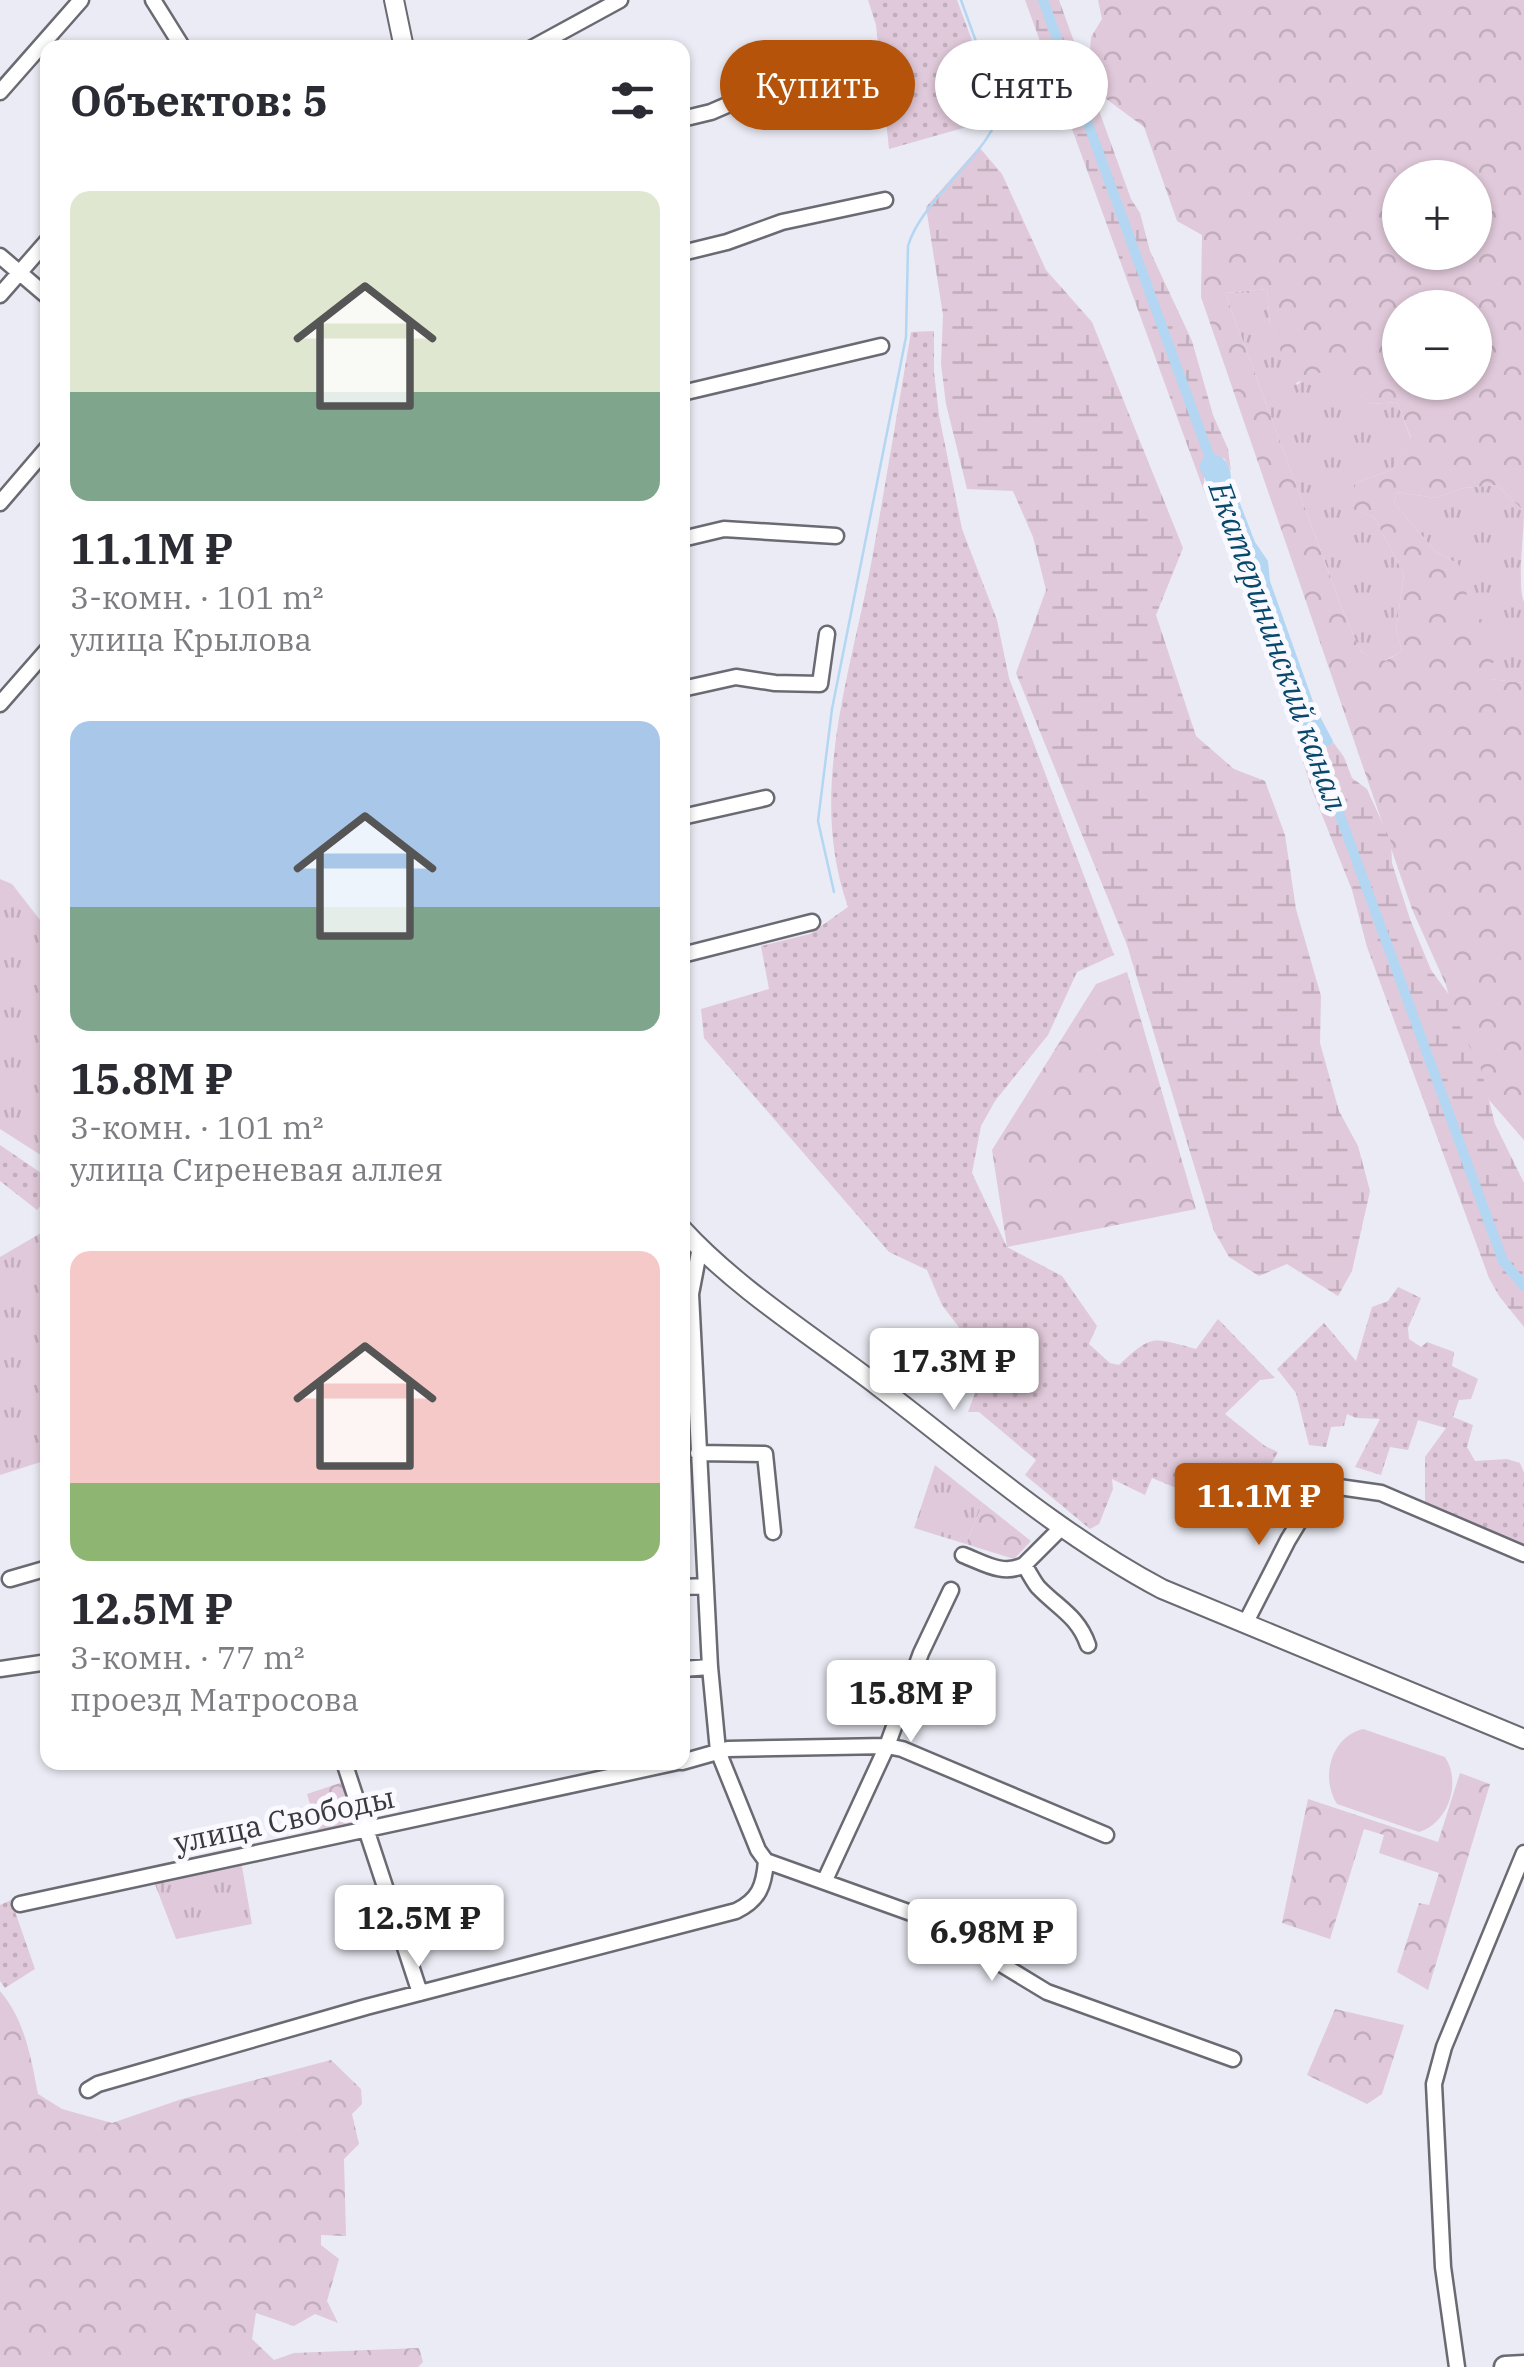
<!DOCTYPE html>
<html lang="ru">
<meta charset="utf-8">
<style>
body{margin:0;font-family:"IBM Plex Serif",serif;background:#f7f7f7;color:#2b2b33;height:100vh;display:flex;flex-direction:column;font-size:38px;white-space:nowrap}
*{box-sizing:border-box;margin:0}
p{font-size:32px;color:#7c7c81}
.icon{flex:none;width:55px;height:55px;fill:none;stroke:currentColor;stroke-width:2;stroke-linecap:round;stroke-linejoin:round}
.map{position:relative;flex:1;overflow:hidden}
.sheet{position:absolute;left:40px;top:40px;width:650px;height:1730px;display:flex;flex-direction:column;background:#fff;border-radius:20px;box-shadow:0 2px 8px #0004}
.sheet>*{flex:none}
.banner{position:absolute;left:720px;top:40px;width:652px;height:90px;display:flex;gap:20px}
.controls{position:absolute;left:1382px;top:160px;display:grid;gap:20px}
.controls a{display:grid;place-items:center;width:110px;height:110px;border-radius:50%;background:#fff;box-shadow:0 2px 8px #0004;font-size:50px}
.price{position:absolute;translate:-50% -85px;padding:0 22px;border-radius:10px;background:#fff;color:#222;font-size:32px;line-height:65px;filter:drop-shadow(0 2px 5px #0008)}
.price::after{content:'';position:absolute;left:50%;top:60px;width:30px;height:22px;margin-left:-15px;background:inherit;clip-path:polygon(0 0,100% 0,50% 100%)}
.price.active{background:#b45309;color:#fff}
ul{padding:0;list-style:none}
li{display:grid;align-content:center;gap:20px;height:530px;padding:0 30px}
li span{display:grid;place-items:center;height:310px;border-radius:20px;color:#555}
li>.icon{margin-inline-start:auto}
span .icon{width:180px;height:180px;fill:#fffc;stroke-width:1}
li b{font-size:42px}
h2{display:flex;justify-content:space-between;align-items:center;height:120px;padding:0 30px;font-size:42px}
.tag{padding:0 35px;border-radius:45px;background:#fff;box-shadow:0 2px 8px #0004;font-size:35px;line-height:90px}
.tag.active{background:#b45309;color:#fff}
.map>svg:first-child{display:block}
</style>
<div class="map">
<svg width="1524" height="2367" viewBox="0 0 1524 2367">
<defs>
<pattern id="grass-tufts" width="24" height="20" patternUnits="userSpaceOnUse" patternTransform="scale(2.5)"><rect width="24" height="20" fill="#e0c9da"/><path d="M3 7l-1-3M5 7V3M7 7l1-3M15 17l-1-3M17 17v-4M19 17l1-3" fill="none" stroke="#c1adbc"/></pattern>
<pattern id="forest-crowns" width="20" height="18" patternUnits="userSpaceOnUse" patternTransform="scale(2.5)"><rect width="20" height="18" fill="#e0c9da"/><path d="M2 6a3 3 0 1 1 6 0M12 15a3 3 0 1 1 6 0" fill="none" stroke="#c1adbc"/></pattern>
<pattern id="wetland-marsh" width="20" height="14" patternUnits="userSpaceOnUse" patternTransform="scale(2.5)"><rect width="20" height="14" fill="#e0c9da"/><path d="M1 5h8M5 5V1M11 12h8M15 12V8" fill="none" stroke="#c1adbc"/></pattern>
<pattern id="garden-dots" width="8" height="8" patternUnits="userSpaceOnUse" patternTransform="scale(2.5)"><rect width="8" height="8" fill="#e0c9da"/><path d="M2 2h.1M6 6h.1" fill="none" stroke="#c1adbc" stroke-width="1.8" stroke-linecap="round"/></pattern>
</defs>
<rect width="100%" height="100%" fill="#ebebf5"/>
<!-- grass -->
<path fill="url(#grass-tufts)" d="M1267 289 1270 325 1297 385 1307 376 1327 369 1371 404 1397 402 1411 439 1392 470 1357 482 1348 507 1374 517 1404 574 1396 630 1402 651 1384 661 1361 652 1345 616 1225 293Z
M1497 485 1524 511C1524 532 1517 588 1524 602V683L1489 679C1489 657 1476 640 1469 619 1464 601 1463 582 1458 564L1436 552 1394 503 1397 492 1435 498 1464 488Z
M0 879 12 884 47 929V1159L0 1129Z
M47 1225V1460L0 1475V1257L41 1233Z
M935 1465 983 1503 966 1544 914 1528Z
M241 1861 252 1924 176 1939 153 1879Z"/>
<!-- forest -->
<path fill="url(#forest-crowns)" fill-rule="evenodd" d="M1098 0H1524V511L1497 485 1464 488 1435 498 1397 492 1394 503 1436 552 1458 564 1466 590 1469 617 1490 621 1501 656 1489 666V679L1524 683V1140L1489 1100 1457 1024 1446 985 1412 909 1201 297 1202 235 1177 221 1144 127 1105 98 1089 66 1091 37 1102 19ZM1400 178H1475V252H1400ZM1267 289 1270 325 1284 359 1279 387C1298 385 1309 376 1327 370L1371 404 1397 402 1411 438 1392 470 1357 482 1347 507 1374 517 1404 574 1396 630 1402 651 1385 661 1361 652 1345 616 1225 293ZM1400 308H1475V382H1400Z
M1127 972 1196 1209 1007 1247 992 1150 1096 984Z
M983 1503 1031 1541 1014 1559 966 1544Z
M1460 1773 1490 1784 1428 1990 1397 1972 1419 1903 1429 1905 1439 1873 1379 1853 1384 1835 1364 1829 1330 1939 1282 1923 1308 1799 1438 1842Z
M343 1782 355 1824 319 1835 307 1794Z
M0 1991C25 2020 31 2058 38 2094L62 2109 112 2123 182 2099 331 2060 361 2089 362 2104 352 2114 359 2144 344 2159 346 2236 321 2235V2245L339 2259 327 2301 338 2323 315 2314 294 2326 256 2313 252 2339 274 2360 294 2353 419 2348 423 2362 418 2367H0Z
M1335 2009 1404 2025 1382 2094 1367 2104 1307 2075Z"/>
<!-- wetland -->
<path fill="url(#wetland-marsh)" d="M1025 0H1059L1131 199 1140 213 1150 251 1192 341 1213 415 1228 449 1231 471 1224 458 1204 473V491Z
M979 147 1002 174 1046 270 1092 322 1183 548 1156 615 1196 736 1234 769 1265 781 1285 835 1296 909 1321 996 1320 1043 1339 1111 1358 1146 1370 1191 1352 1271 1338 1296 1287 1264 1259 1276 1229 1257 1214 1231 1127 945 1016 673 1046 590 1033 537 1013 491 967 489 946 404 941 364 943 315 926 207Z
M1298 725 1322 744 1331 746 1333 742 1344 757 1352 778 1367 789 1391 842 1392 863 1410 919 1431 970 1453 1000 1460 1027 1481 1069 1495 1124 1524 1183V1327L1499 1296 1489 1278 1367 947 1352 890 1312 790 1297 743Z"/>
<!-- park -->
<path fill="#e0c9da" d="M1363 1729 1445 1757C1462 1783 1448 1823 1419 1832L1337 1804C1320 1777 1331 1737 1363 1729Z"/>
<!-- garden -->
<path fill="url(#garden-dots)" d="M868 0H957L989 86 995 119 889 149 876 25Z
M934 331V372L939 415 962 529 997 620 1009 678 1114 955 1077 972 1048 1035 995 1101 981 1126 972 1173 1007 1247 1062 1276 1097 1326 1089 1344 1110 1363 1119 1365C1153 1333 1153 1338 1196 1349L1218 1319 1275 1378 1260 1380 1225 1414 1265 1446 1278 1452 1257 1488 1261 1502 1243 1515 1152 1478 1145 1495 1112 1479 1113 1489 1099 1524 1090 1529 1025 1475 1036 1460 979 1412H968L986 1363 942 1305 927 1270 889 1252 704 1038 701 1009 769 989 761 946 810 934 848 907C809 797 847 685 869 575 884 494 897 413 911 332Z
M0 1145 47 1177V1198L37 1210 0 1181Z
M1398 1287 1421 1298 1408 1328 1409 1339 1421 1347 1427 1342 1454 1352 1452 1366 1478 1379 1471 1399 1459 1400 1453 1417 1473 1425 1467 1447 1475 1461 1507 1459 1520 1463 1524 1473V1550L1470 1528 1425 1504V1457L1446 1428 1418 1420 1408 1450 1390 1447 1381 1475 1355 1467 1380 1419 1356 1418 1347 1414 1344 1426 1331 1427 1326 1447 1309 1445 1296 1393 1277 1369 1324 1323 1356 1361 1372 1307 1388 1301Z
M11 1900 35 1969 5 1988 0 1981V1905Z"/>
<!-- water -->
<path fill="#b3d7f2" d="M1215 454C1227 459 1231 467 1231 480L1255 542 1268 561 1270 581 1315 707 1333 741 1331 746 1322 745 1313 751 1306 743V733L1282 697 1236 565 1204 491 1206 481 1199 467 1202 459Z"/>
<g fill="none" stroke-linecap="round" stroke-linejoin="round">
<!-- stream -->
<path stroke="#b3d7f2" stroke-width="2.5" d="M834 892 818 821 832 709 906 337 908 246C922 196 1000 147 999 105L961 0"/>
<!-- canal -->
<path stroke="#b3d7f2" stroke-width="10" d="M1043 0 1214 469
M1312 739 1503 1261 1524 1286"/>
<defs>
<path id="minor" d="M153 0 183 48
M532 48 620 0
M0 92 81 0
M682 119 711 112 755 93 874 66
M682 253 727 242 782 222 885 200
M0 256 48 297
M0 295 48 240
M682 393 881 346
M0 503 48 447
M682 539 724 529 836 536
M682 689 736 677 775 683 820 684 827 634
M0 704 48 649
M682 817 766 798
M682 955 812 922
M700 1247 691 1294 710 1667 718 1751 758 1850 766 1861
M698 1453 765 1454 773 1532
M963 1555C984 1563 1003 1576 1024 1565 1029 1572 1033 1581 1038 1587 1058 1608 1078 1616 1088 1645
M1024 1565 1063 1526
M10 1579 48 1568
M682 1587 706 1586
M1245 1624 1288 1540 1316 1494 1339 1487 1381 1493 1524 1554
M0 1669 48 1662
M682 1669 710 1667
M344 1762 420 1993
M682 1762 728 1749 887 1746 902 1749 1106 1835
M766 1861 925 1918 1047 1992 1233 2059
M825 1880 887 1746 921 1653 951 1590
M20 1904 678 1762
M88 2090 98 2084 366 2007 736 1911C759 1900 764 1886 766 1861
M1457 2367 1443 2267 1434 2084 1444 2047 1524 1853"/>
<path id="major" d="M394 0 404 48
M682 1229C737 1289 814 1337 878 1386 970 1456 1060 1535 1162 1589L1524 1739"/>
<path id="highway" d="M1505 2367 1524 2366"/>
</defs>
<!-- minor casing -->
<use href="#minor" stroke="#6a6a73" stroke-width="19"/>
<!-- major casing -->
<use href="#major" stroke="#6a6a73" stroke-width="22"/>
<!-- highway casing -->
<use href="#highway" stroke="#6a6a73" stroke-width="25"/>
<!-- minor -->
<use href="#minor" stroke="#fff" stroke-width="14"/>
<!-- major -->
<use href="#major" stroke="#fff" stroke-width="18"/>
<!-- highway -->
<use href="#highway" stroke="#fff" stroke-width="20"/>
</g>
<g text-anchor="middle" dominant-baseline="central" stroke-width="10" stroke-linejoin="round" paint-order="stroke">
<!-- street labels -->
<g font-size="30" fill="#3a3a3e" stroke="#f9f9ff">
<text transform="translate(284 1819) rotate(-12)">улица Свободы</text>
</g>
<!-- water labels -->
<g font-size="32" font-style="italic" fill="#08486b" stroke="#f9f9ff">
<text transform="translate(1279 646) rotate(70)">Екатерининский канал</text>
</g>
</g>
</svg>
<div class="controls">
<a>+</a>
<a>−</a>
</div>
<b class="price" style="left:954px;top:1413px">17.3M ₽</b>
<b class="price active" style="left:1259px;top:1548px">11.1M ₽</b>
<b class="price" style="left:911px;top:1745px">15.8M ₽</b>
<b class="price" style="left:419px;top:1970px">12.5M ₽</b>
<b class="price" style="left:992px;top:1984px">6.98M ₽</b>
<div class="banner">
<a class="tag active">Купить</a>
<a class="tag">Снять</a>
</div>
<section class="sheet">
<h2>Объектов: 5<svg class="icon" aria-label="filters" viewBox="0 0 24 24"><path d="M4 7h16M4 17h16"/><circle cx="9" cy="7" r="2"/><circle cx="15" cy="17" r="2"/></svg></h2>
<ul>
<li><span style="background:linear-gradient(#dfe7d0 65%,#7fa58c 0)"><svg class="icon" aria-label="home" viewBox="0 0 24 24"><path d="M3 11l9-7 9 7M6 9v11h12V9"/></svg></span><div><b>11.1M ₽</b><p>3-комн. · 101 m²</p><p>улица Крылова</p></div></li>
<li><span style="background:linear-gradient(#a9c7e8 60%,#7fa58c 0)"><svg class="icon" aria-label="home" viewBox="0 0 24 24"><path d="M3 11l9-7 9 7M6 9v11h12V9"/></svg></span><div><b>15.8M ₽</b><p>3-комн. · 101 m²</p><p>улица Сиреневая аллея</p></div></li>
<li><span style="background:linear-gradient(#f6c9c9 75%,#8fb573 0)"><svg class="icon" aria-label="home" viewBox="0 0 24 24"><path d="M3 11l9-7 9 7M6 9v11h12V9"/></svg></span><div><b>12.5M ₽</b><p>3-комн. · 77 m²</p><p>проезд Матросова</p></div></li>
</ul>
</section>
</div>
